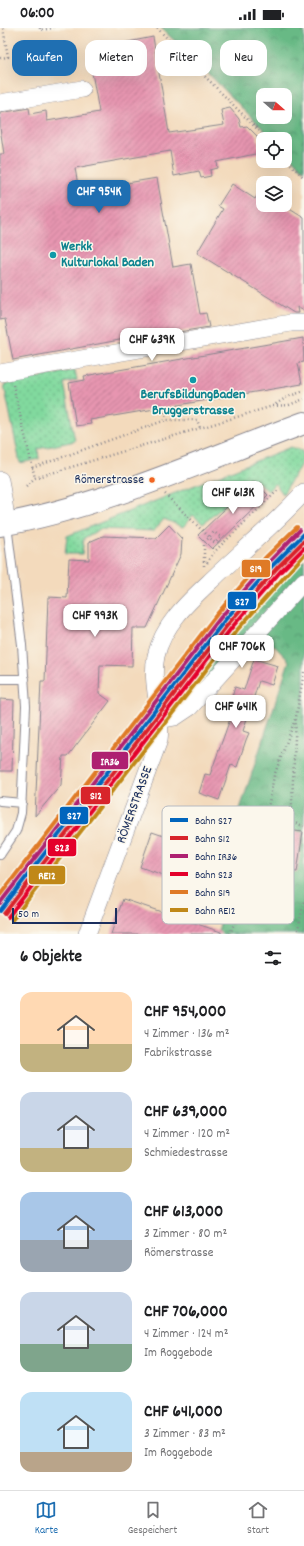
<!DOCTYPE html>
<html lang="de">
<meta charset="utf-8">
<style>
body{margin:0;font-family:Dekko,sans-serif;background:#f6f6f6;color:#202124;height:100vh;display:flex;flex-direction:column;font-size:15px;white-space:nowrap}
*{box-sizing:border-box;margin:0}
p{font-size:13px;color:#757577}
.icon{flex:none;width:22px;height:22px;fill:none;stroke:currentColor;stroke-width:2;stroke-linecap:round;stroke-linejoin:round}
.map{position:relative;height:906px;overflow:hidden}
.side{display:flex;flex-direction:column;background:#fff;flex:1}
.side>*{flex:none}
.top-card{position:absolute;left:12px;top:12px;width:280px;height:36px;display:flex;gap:8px}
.needle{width:26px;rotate:110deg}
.controls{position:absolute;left:256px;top:60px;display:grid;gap:8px}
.controls a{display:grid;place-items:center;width:36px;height:36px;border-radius:8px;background:#fff;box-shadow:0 4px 16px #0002;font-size:20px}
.scale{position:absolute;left:12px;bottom:10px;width:105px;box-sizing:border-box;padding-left:4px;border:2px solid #1b2f5e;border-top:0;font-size:11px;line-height:14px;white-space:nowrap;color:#1b2f5e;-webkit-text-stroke:3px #fbf7ec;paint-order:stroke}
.price{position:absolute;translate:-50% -34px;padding:0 9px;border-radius:8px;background:#fff;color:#222;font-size:13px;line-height:26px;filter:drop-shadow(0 1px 2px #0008)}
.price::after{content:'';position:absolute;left:50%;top:24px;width:12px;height:9px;margin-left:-6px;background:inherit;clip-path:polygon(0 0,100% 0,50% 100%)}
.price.selected{background:#1f6fb2;color:#fff}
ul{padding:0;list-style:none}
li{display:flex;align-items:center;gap:12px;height:100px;padding:0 20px}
li span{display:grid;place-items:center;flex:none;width:112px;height:80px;border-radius:12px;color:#555}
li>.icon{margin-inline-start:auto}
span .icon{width:48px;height:48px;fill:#fffc;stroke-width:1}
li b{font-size:17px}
h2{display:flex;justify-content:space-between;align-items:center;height:48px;padding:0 20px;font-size:17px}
.pill{padding:0 14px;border-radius:12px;background:#fff;box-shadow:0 4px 16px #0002;font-size:14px;line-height:36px}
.pill.selected{background:#1f6fb2;color:#fff}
.status{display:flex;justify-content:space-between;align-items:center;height:28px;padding:0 20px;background:#fff;direction:ltr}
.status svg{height:11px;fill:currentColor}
.tab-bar{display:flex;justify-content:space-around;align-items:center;height:56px;border-top:1px solid #e0e0e0;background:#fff;font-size:11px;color:#757577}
.tab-bar a{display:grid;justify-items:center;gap:2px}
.tab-bar .selected{color:#1f6fb2}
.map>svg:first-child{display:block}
</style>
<div class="status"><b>06:00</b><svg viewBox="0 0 49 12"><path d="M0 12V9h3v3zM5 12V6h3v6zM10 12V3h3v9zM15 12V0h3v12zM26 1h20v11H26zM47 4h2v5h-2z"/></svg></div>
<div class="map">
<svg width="304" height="906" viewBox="0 0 304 906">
<defs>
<pattern id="grass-dots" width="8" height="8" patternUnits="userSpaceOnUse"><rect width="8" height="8" fill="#81d99e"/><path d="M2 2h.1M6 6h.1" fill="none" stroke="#69b084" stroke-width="1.8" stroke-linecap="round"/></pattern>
<pattern id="forest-crowns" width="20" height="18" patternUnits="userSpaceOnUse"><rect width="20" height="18" fill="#68b985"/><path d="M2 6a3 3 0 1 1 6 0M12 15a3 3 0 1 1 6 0" fill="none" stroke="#559770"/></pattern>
<pattern id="building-hatch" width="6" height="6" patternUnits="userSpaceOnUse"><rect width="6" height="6" fill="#e795b0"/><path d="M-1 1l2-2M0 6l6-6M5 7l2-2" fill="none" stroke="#ba7a92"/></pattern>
</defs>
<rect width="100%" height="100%" fill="#fbf7ec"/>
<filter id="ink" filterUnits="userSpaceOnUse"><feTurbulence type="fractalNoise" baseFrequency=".025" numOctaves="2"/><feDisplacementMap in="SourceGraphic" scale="8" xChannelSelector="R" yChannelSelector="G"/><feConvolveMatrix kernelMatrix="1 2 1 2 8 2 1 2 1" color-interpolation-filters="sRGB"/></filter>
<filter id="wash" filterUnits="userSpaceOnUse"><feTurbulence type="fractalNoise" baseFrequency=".012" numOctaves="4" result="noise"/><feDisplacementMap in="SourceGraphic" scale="16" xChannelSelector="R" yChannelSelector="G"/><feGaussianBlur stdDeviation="0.9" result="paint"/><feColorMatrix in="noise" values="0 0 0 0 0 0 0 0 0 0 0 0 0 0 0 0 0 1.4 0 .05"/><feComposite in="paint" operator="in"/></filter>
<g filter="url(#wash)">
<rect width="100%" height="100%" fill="#f3dabc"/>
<!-- grass -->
<path fill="url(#grass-dots)" stroke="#4e847e" d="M75 342 77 352 64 355 75 413 38 421 39 431 20 435 4 357Z
M291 419 302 423 304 431 283 466 275 455 268 463 255 451 203 496 193 487 183 499 164 491 154 503 100 501 84 510 82 526H65L67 508Z"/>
<!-- forest -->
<path fill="url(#forest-crowns)" stroke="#427472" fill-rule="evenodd" d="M161 0H304V143L285 123V111H273L198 35ZM263 67H285V89H263Z
M304 532V906H217L246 812 236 793 289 633 256 599 184 676 178 671 261 574Z"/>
<g id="blocks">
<!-- building -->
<path fill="url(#building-hatch)" d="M153 9 169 105 224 97 221 82 230 80 239 91 241 99 247 98 257 108 260 125 217 134 218 140 210 142 211 148 201 150 199 143 174 148 170 123 75 140 79 163 157 150 173 239 191 236 200 286 206 285 209 299 130 312V310L13 332 5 291 0 292V126H4L0 100V85L29 80 30 86 46 83 47 93 99 84 88 22Z
M232 156 255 171 263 158V177H283L304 190V283L297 279 298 285H294L197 225 223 181 218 178Z
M303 310 304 334 298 335 302 356 90 392 91 396 76 398 69 355 85 352 84 348Z
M254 453 268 467 212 521 198 507Z
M169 497 182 511 181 526 147 600H133L132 638 100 637 99 665 110 673 68 728H63L61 757 35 788 41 653H45L48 569 67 570 69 531 89 532V514L103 508 156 510Z
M254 631 278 638 272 657 259 653 243 703 249 705 246 712 237 739 231 737 219 772 199 765 205 746 210 747 234 680 229 679 235 659 244 662Z
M0 671 14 672 12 743H0Z
M287 802 303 804 297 844 281 842Z
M152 804 234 832 222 867 140 839Z
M123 871 221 904V906H111Z"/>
</g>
</g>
<g filter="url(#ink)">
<use href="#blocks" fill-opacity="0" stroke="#87848d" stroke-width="1"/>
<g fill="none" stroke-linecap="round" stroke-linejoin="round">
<defs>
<path id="lane" d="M0 651H25
M0 773 22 775
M0 827 16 803 21 785 26 678 22 617 7 497"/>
<path id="street" d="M0 75 82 61
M0 345 291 295H304
M0 452 7 495
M159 692 175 689 190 679 304 553
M87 906 159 712C163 684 150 656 156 628 164 593 194 569 218 546 247 519 278 493 304 464"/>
<path id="primary" d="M0 497C102 479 206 431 304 395"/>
</defs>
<!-- lane casing -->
<use href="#lane" stroke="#87848d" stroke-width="10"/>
<!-- street casing -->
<use href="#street" stroke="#87848d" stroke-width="18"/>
<!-- primary casing -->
<use href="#primary" stroke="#87848d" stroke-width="24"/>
<!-- path -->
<path stroke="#87848d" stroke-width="2.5" stroke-dasharray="1 3" stroke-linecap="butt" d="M40 0V2L54 0
M157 0 267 111
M0 30 8 29 3 0
M285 130 304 150
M13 357 35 450
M273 378 289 377 304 371
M164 380 166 392
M32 440 166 392H197L200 400
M26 458 35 450 273 378 287 369 304 363
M165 466 215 515 221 509 214 504 204 515V538
M207 535 213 525 279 461
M304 644 296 689 291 794 304 798
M230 906 259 829 274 748 296 689
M297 906 304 873"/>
<!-- lane -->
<use href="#lane" stroke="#fff" stroke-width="8"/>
<!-- street -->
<use href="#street" stroke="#fff" stroke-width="17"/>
<!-- primary -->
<use href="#primary" stroke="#fff" stroke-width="22"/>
<defs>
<path id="rail-1" d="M0 883 225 592 273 537 304 506"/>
<path id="rail-2" d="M4 886 229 595 277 540 304 513"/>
<path id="rail-3" d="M0 875 221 589 269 534 300 502"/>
<path id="rail-4" d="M8 889 233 598 280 544 304 520"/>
<path id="rail-5" d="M0 867 217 586 265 530 297 499"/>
<path id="rail-6" d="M12 892 237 602 304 527"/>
</defs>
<!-- rail-1 casing -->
<use href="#rail-1" stroke="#fbf7ec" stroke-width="7"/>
<!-- rail-2 casing -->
<use href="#rail-2" stroke="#fbf7ec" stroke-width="7"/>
<!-- rail-3 casing -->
<use href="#rail-3" stroke="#fbf7ec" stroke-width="7"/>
<!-- rail-4 casing -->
<use href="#rail-4" stroke="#fbf7ec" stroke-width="7"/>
<!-- rail-5 casing -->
<use href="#rail-5" stroke="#fbf7ec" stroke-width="7"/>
<!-- rail-6 casing -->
<use href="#rail-6" stroke="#fbf7ec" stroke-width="7"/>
<!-- rail-1 -->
<use href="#rail-1" stroke="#0065bd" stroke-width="4"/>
<!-- rail-2 -->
<use href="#rail-2" stroke="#d8242b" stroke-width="4"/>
<!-- rail-3 -->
<use href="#rail-3" stroke="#ae2071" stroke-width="4"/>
<!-- rail-4 -->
<use href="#rail-4" stroke="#e4002b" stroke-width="4"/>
<!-- rail-5 -->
<use href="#rail-5" stroke="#df7a26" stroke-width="4"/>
<!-- rail-6 -->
<use href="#rail-6" stroke="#c08818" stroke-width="4"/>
</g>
</g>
<!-- markers -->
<g fill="#0f9aa8" stroke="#fbf7ec" stroke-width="1.5">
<circle cx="53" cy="227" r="4"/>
<circle cx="193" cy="352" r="4"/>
</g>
<circle fill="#f26522" stroke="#fbf7ec" stroke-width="1.5" cx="152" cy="452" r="3.5"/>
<g text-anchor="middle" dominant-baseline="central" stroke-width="3" stroke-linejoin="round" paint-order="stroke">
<!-- bus labels -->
<g font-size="13" fill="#1b2f5e" stroke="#fbf7ec" text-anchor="end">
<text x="144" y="452">Römerstrasse</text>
</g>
<!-- culture labels -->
<g font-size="14" font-weight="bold" fill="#0d838f" stroke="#fbf7ec" text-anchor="start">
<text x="61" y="219">Werkk<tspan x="61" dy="16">Kulturlokal Baden</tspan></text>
<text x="193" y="367" text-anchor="middle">BerufsBildungBaden<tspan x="193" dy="16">Bruggerstrasse</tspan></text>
</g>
<!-- street labels -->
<g font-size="14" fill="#1b2f5e" stroke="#fbf7ec">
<text transform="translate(135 777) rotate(-70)">RÖMERSTRASSE</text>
</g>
</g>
<!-- legend -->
<rect x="162" y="778" width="132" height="118" rx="6" fill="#fbf7ec" stroke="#b8bbc1" stroke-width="1"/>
<rect x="170" y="790" width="18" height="4" fill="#0065bd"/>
<rect x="170" y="808" width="18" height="4" fill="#d8242b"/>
<rect x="170" y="826" width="18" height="4" fill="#ae2071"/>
<rect x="170" y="844" width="18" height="4" fill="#e4002b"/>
<rect x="170" y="862" width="18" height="4" fill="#df7a26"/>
<rect x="170" y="880" width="18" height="4" fill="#c08818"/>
<g font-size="11" fill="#1b2f5e">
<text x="195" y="796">Bahn S27</text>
<text x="195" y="814">Bahn S12</text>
<text x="195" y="832">Bahn IR36</text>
<text x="195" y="850">Bahn S23</text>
<text x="195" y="868">Bahn S19</text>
<text x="195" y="886">Bahn RE12</text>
</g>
<g stroke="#fbf7ec" stroke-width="1.5">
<rect x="241" y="531" width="30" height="19" rx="4" fill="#df7a26"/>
<rect x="227" y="563" width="30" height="19" rx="4" fill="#0065bd"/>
<rect x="91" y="723" width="38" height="19" rx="4" fill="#ae2071"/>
<rect x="80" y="758" width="31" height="19" rx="4" fill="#d8242b"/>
<rect x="59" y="778" width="30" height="19" rx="4" fill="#0065bd"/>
<rect x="47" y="810" width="30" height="19" rx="4" fill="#e4002b"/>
<rect x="28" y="837" width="38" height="20" rx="4" fill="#c08818"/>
</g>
<g font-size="11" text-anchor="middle" font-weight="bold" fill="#fff">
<text x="256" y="544">S19</text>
<text x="242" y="577">S27</text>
<text x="110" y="737">IR36</text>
<text x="96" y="771">S12</text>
<text x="74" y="791">S27</text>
<text x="62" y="823">S23</text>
<text x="47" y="851">RE12</text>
</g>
</svg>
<div class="controls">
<a><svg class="needle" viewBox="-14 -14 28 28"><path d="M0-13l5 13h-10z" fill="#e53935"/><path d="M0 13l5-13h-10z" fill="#757577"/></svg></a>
<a><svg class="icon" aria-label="locate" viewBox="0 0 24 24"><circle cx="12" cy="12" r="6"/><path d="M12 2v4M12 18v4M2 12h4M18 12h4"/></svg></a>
<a><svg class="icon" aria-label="layers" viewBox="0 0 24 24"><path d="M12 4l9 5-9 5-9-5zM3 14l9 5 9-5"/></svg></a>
</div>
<div class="scale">50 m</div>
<b class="price selected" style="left:99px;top:186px">CHF 954K</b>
<b class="price" style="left:152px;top:334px">CHF 639K</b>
<b class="price" style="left:233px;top:487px">CHF 613K</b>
<b class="price" style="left:95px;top:610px">CHF 993K</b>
<b class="price" style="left:242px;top:641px">CHF 706K</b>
<b class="price" style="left:236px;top:701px">CHF 641K</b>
<div class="top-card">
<a class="pill selected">Kaufen</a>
<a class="pill">Mieten</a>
<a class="pill">Filter</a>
<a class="pill">Neu</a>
</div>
</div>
<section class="side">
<h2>6 Objekte<svg class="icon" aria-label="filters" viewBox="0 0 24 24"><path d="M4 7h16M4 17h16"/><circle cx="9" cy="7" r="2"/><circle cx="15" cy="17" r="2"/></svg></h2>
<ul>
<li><span style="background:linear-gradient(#ffd9b3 65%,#c2b280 0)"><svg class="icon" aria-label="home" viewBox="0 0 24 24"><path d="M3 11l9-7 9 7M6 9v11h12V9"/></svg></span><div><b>CHF 954,000</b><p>4 Zimmer · 136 m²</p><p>Fabrikstrasse</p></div></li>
<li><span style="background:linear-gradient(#c9d6e8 70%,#c2b280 0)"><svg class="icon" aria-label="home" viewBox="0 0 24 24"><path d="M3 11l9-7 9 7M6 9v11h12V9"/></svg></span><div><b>CHF 639,000</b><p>4 Zimmer · 120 m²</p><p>Schmiedestrasse</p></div></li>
<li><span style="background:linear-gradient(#a9c7e8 60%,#9aa5b1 0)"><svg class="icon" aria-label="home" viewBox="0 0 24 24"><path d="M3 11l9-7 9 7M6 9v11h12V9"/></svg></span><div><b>CHF 613,000</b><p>3 Zimmer · 80 m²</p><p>Römerstrasse</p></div></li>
<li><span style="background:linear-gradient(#c9d6e8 65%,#7fa58c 0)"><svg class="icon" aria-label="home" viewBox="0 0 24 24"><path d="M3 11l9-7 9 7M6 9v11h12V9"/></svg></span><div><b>CHF 706,000</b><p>4 Zimmer · 124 m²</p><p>Im Roggebode</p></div></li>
<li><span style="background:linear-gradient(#bfe0f5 75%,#b9a48a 0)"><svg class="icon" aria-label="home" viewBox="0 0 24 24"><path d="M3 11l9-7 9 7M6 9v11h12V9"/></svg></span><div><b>CHF 641,000</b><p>3 Zimmer · 83 m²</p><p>Im Roggebode</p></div></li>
</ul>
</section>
<nav class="tab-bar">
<a class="selected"><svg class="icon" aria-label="map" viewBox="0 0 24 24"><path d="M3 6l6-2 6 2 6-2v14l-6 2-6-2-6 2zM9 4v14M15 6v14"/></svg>Karte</a>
<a><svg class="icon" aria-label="saved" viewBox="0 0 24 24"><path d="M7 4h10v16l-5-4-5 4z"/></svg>Gespeichert</a>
<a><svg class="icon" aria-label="home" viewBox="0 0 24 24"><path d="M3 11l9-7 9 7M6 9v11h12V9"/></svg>Start</a>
</nav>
